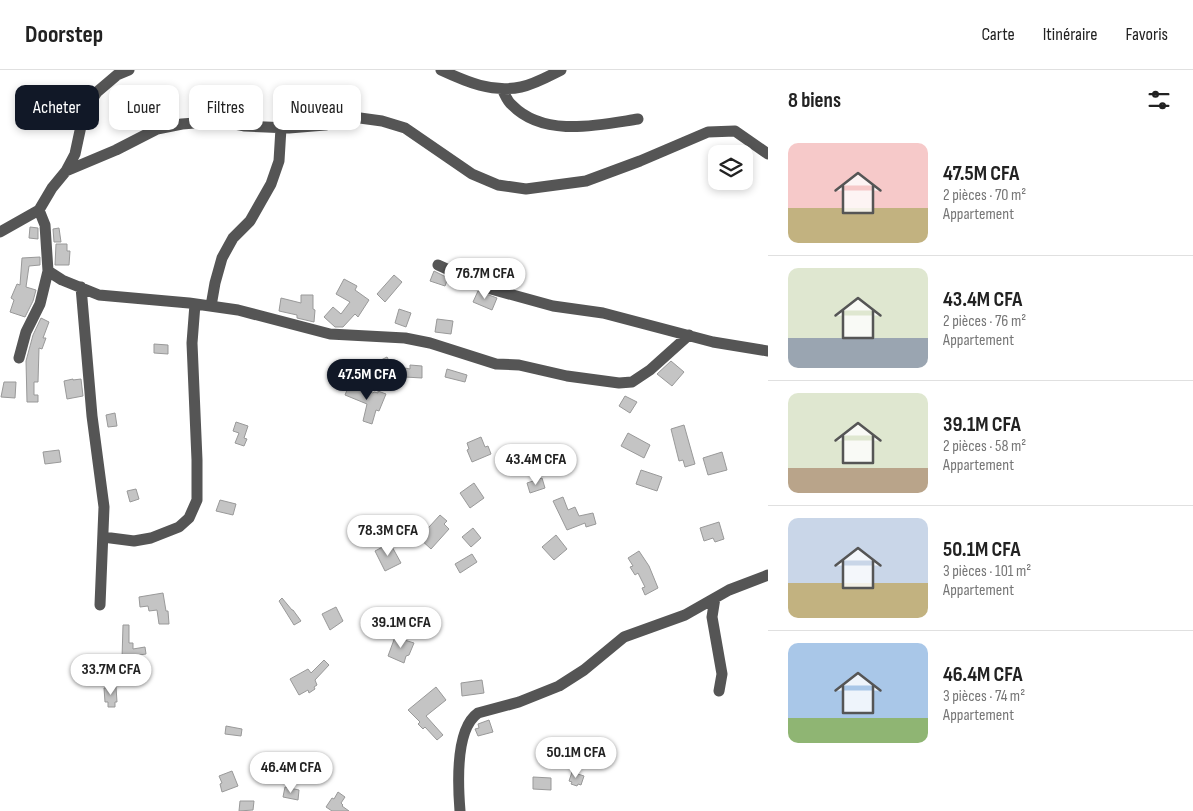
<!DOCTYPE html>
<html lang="fr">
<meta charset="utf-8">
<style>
body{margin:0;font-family:"Sofia Sans Condensed",sans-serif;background:#f2f2f2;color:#222;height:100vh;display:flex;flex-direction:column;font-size:19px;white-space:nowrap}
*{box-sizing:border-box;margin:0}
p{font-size:16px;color:#767676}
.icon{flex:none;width:28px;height:28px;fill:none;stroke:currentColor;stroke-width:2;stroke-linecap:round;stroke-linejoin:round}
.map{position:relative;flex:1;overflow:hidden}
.sheet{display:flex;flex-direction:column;background:#fff;width:425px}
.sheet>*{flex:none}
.guide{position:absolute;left:15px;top:15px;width:475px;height:45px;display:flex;gap:10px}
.buttons{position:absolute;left:708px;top:75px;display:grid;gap:10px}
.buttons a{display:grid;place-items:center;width:45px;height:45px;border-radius:10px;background:#fff;box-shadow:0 2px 8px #0003;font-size:25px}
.price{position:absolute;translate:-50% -42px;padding:0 11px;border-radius:18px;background:#fff;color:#222;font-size:16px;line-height:32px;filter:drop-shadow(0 1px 2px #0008)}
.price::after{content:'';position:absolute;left:50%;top:30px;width:15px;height:11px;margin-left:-8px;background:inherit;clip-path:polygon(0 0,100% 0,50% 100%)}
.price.current{background:#111827;color:#fff}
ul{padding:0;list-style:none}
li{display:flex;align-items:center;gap:15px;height:125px;padding:0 20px}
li+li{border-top:1px solid #e0e0e0}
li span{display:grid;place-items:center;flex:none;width:140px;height:100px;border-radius:10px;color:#555}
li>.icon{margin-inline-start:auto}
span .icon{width:60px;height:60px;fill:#fffc;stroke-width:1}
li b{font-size:21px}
h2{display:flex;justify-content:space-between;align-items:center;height:60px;padding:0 20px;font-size:21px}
.chip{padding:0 18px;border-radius:10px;background:#fff;box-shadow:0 2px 8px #0003;font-size:18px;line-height:45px}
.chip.current{background:#111827;color:#fff}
header{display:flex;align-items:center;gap:30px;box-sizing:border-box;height:70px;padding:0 25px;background:#fff;border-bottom:1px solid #e0e0e0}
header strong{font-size:24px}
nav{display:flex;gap:28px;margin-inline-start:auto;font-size:18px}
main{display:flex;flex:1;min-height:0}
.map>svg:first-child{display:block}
</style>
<header>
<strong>Doorstep</strong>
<nav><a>Carte</a><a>Itinéraire</a><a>Favoris</a></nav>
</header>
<main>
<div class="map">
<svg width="768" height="741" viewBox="0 0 768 741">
<rect width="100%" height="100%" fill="#fff"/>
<!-- building -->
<path fill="#c4c4c4" stroke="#999" d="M30 157 38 158V169L29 168Z
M59 158 61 172H54L53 159Z
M56 174H67V181H70L69 195H55Z
M40 187V195L29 196 26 217 36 220 33 231 25 247 10 242 14 230 11 228 17 214 20 215 22 188Z
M434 201 448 208 445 216 430 211Z
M394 205 402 212 385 232 377 224Z
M344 209 357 216 355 220 369 230 358 247 355 244 343 257H335L324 247 333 237 341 244 350 232 336 224Z
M478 221 497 228 492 240 473 232Z
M301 225H313V239L315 240 314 252 297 248V245L279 241 281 228 301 233Z
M399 239 411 243 406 257 395 253Z
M41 248 49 252 43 268H46L42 279 39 278 38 312H34V325H38V332H27L26 291 33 265Z
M437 249 453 251 451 264 435 262Z
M154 274 168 275V284L154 283Z
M387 287 392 296 373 305 369 296Z
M671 291 684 302 672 316 657 304Z
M410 295 422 296V308L405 307V298L410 299Z
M447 299 467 305 465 312 445 307Z
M73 309V310L81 309 83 326 67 329 64 311Z
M4 312H16L15 328 1 327Z
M349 315 373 323 374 322 378 323V321L386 324 379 341 376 340 372 354 363 351 367 334 345 325Z
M625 326 637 332 630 343 619 336Z
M115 343 117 356 108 357 106 345Z
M236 352 248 356 244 368 247 369 244 376 235 373 239 363 233 361Z
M684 355 695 394 685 397 683 390 679 391 671 359Z
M628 363 650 375 644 388 621 376Z
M481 367 485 377 488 376 491 384 472 392 467 380 469 379 467 373Z
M59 380 61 392 45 394 43 382Z
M722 382 727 400 708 405 703 388Z
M641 400 662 407 657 421 636 414Z
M542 408 545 418 530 423 527 413Z
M474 413 484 428 470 438 460 423Z
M136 419 139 429 130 432 127 421Z
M563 427 568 440 575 437 579 446 593 443 596 454 586 457 585 453 567 460 553 431Z
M220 430 236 434 233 445 216 441Z
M440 445 447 451 444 454 449 459 431 479 419 468Z
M381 446 392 452 386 462 376 455Z
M719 452 724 469 715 472 713 468 704 471 700 458Z
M473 458 481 468 471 477 462 467Z
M556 465 567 479 554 490 542 477Z
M390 473 401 493 385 501 375 481Z
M639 481 649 496 658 518 645 525 642 518 645 517 638 503 635 505 630 497 633 496 628 488Z
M472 484 477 492 460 503 455 494Z
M163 523 166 541H168L169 554H159L157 540 149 541 148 536 140 537 139 527Z
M282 528 292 540H293L301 551 294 555 279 531Z
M336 537 343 551 330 560 322 544Z
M123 555H129V573H133V579L145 577 146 584 132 586V590L122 589Z
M395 567 414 573 409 585 406 586 404 593 388 586Z
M324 590 329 595 315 610 317 615 314 617 315 619 309 623 308 620 299 625 290 609 308 599 311 603Z
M482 610 484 623 462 626 461 613Z
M116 617 117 632H115V637H108V632H105L104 618Z
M436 617 446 630 426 646 443 665 437 670 425 657 423 659 418 654 420 652 408 640Z
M489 650 493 662 478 666 475 659 479 658 478 654Z
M226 656 242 659 241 666 225 664Z
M232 701 238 716 222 722 220 714 222 713 219 706Z
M572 702 584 706 581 715 578 714 577 716 571 714 572 712 569 711Z
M533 707 551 708V720L533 719Z
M285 717 299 720 298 730 283 727Z
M338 722 345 727 341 733 343 735 342 736 349 741H332L326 737 332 728 334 729Z
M240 731H254L253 740 239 741Z"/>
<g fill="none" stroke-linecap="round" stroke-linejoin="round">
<!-- minor -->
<path stroke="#555" stroke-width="11" d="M441 0C467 12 492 23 521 17 535 14 549 6 561 0
M502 19C505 24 507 31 512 35 544 68 599 55 638 49
M66 101 116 80 157 59 182 54 220 51 245 56 289 58 325 55 360 48 382 51 405 58 472 104 498 115 526 119 586 111 640 91 708 62 735 61 768 84
M39 140 45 155 48 201 62 210 99 225 189 233 238 240 330 264 405 268 430 273 496 294 519 295 567 306 619 313 632 312 650 300 689 265
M0 162 39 140 52 118 66 101 75 84 84 42 97 22 117 5 129 0
M438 195 491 219 553 236 603 243 713 272 768 281
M81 217 92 346 104 437 100 535
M211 236 215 213 222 188 233 168 250 151 271 114 279 91 281 58
M19 288 26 262 40 234 48 201
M103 467 134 471 151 468 179 457 189 448 197 430V390L192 273 195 234
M715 528 712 547 722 604 719 621
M460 741C458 716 455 659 478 643L519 632 559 616 584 600 624 567 685 545 729 520 768 505"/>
</g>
</svg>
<div class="buttons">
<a><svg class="icon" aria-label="layers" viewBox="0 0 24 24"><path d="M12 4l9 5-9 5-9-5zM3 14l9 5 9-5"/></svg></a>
</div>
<b class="price" style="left:485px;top:230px">76.7M CFA</b>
<b class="price current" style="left:367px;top:331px">47.5M CFA</b>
<b class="price" style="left:536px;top:416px">43.4M CFA</b>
<b class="price" style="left:388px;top:487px">78.3M CFA</b>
<b class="price" style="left:401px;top:579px">39.1M CFA</b>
<b class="price" style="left:111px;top:626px">33.7M CFA</b>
<b class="price" style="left:576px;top:709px">50.1M CFA</b>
<b class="price" style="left:291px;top:724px">46.4M CFA</b>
<div class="guide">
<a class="chip current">Acheter</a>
<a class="chip">Louer</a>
<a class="chip">Filtres</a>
<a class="chip">Nouveau</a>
</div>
</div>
<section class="sheet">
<h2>8 biens<svg class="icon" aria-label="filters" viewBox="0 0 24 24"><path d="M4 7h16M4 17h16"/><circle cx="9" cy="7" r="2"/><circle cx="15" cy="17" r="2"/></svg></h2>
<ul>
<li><span style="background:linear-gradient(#f6c9c9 65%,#c2b280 0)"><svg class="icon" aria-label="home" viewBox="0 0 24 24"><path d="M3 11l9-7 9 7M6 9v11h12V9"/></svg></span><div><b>47.5M CFA</b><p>2 pièces · 70 m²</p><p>Appartement</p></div></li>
<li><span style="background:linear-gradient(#dfe7d0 70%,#9aa5b1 0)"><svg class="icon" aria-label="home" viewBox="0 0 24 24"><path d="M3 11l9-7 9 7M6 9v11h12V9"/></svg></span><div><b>43.4M CFA</b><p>2 pièces · 76 m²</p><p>Appartement</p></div></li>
<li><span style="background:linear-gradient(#dfe7d0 75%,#b9a48a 0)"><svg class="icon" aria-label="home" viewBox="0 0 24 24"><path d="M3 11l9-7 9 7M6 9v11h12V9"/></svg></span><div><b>39.1M CFA</b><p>2 pièces · 58 m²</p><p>Appartement</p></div></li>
<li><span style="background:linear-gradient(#c9d6e8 65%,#c2b280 0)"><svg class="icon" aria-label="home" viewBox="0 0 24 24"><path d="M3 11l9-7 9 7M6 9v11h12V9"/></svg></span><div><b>50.1M CFA</b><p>3 pièces · 101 m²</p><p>Appartement</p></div></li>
<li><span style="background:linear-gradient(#a9c7e8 75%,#8fb573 0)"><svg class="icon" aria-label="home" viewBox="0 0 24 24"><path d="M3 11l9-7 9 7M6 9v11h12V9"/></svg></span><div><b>46.4M CFA</b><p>3 pièces · 74 m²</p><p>Appartement</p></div></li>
</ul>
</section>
</main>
